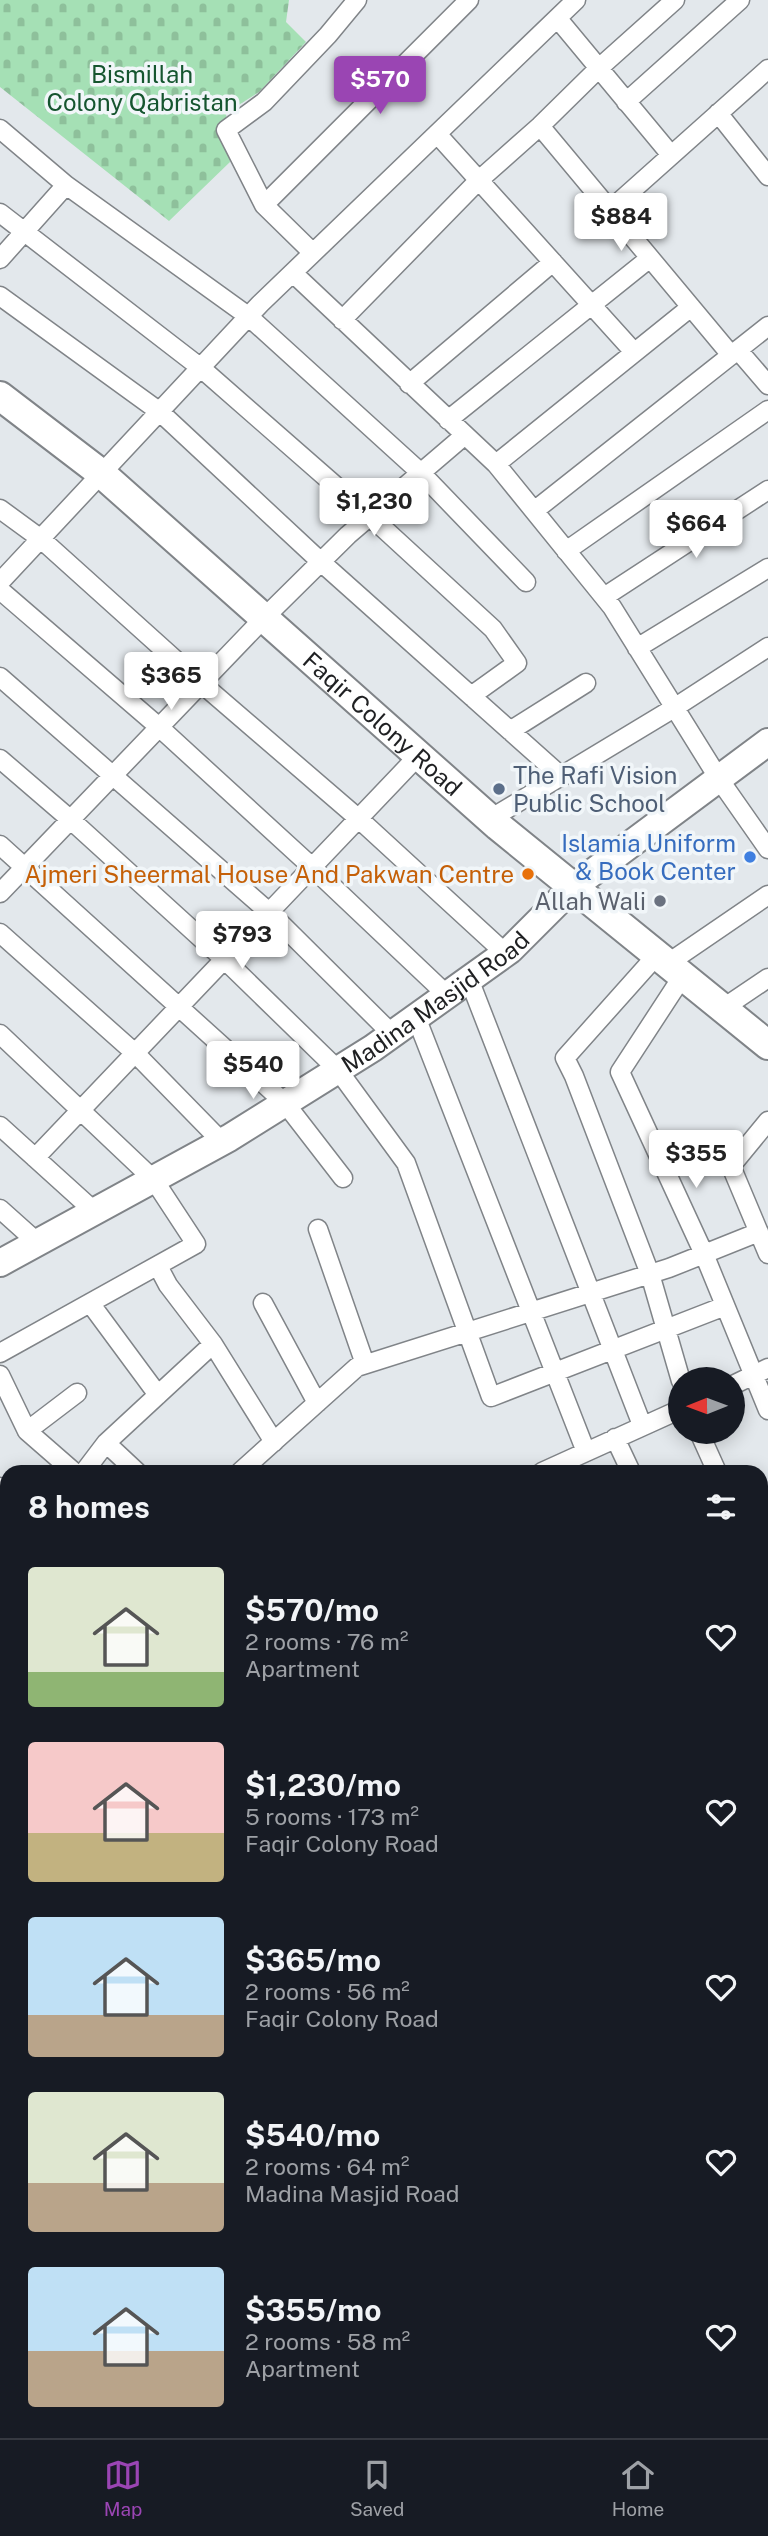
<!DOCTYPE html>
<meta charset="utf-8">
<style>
body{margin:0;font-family:"Public Sans",sans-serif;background:#242831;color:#f1f3f6;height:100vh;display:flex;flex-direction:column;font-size:26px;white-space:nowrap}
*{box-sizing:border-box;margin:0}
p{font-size:23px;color:#9ea1a6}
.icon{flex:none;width:38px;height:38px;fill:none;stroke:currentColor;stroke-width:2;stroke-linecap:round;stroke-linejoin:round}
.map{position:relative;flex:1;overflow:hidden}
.details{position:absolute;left:0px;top:1465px;width:768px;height:975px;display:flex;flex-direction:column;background:#171b24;border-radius:21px 21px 0 0;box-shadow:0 4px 18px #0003}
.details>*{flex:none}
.needle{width:46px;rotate:269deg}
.buttons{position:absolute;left:668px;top:1367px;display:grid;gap:14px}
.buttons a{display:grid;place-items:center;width:77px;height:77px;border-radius:50%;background:#171b24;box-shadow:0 4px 18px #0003;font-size:35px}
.price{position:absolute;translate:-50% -60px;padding:0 16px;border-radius:7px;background:#fff;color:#222;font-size:23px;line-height:46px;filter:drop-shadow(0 2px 4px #0008)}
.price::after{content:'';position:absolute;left:50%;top:42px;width:21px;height:16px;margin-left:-10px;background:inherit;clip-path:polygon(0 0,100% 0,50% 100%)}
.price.current{background:#9a45b3;color:#fff}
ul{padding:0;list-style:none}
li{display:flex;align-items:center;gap:21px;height:175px;padding:0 28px}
li span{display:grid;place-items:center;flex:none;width:196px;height:140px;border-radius:7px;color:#555}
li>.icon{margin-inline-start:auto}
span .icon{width:84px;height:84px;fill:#fffc;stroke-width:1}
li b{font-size:30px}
h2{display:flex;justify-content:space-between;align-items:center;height:84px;padding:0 28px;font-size:30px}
.tabs{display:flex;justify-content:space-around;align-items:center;height:98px;border-top:2px solid #363941;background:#171b24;font-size:19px;color:#9ea1a6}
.tabs a{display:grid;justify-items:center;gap:4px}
.tabs .current{color:#9a45b3}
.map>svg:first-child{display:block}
</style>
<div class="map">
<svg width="768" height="2438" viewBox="0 0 768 2438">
<defs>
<pattern id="cemetery-stones" width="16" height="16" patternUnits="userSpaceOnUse" patternTransform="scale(1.75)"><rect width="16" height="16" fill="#a5e0b5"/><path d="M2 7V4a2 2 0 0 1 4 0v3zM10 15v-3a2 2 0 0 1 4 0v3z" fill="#8ec09b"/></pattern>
</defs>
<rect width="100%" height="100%" fill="#e3e8ec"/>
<!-- cemetery -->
<path fill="url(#cemetery-stones)" d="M0 0H289L286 22 306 42 259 92 226 113 230 162 169 221 0 87Z"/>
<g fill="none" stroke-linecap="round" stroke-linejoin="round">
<defs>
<path id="street" d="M558 19 671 155
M626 102 740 0
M718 113 768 176
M540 126 731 355
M0 129 66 185 0 259
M438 135 634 352
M66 185 248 316 421 473 526 582
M264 205 469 0
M610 210 768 69
M0 213 201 368 370 516 493 629 517 663 471 696
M313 253 264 205 226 130 264 102 328 35 357 0
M293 273 496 464 612 607 719 779 768 849
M0 296 160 412 321 562 562 777
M342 320 478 181 540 126 599 68 675 0
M738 350 768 385
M409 384 553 262
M448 420 650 258
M496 464 691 307
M0 509 41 539 201 683 359 819 505 953
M534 511 768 326
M566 551 768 410
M0 582 260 304 576 0
M0 590 159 727 313 868 447 995
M604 597 768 490
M637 648 768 568
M0 677 270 913 392 1034
M510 731 586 683
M0 759 71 820 225 960 338 1070 406 1163 491 1397 725 1306
M490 819 674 708 768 647
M0 845 285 1103 343 1178
M0 893 264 618 348 535 465 435
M0 933 136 1054 222 1142
M656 956 565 1058 574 1076 650 1274 681 1381
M667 964 768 895
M682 977 620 1072 704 1254 768 1410
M469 979 642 1425
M722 1009 768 978
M416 1017 586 1452
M0 1034 154 1180 196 1244 0 1353
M768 1121 731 1166 768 1254
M0 1126 95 1212
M35 1158 418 756
M0 1209 38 1243
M318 1229 365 1364
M158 1266 168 1285 213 1344 274 1442
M90 1303 158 1395
M263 1303 317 1403
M0 1375 27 1431 74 1472
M733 1385 768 1368
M27 1431 77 1393
M699 1432 717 1472
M615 1438 631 1472
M106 1443 137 1472
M84 1472 106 1443 213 1344
M240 1472 357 1367 669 1268 759 1232
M542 1472 681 1409
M0 1487 7 1493
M0 1553 7 1551
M761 1565 768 1579
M761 1619 768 1617
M761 1721 768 1736
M0 1759 7 1757
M0 1819 7 1817
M0 1899 7 1897
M0 1919 7 1956
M761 2061 768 2073
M0 2116 7 2158
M0 2275 7 2273
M0 2379 7 2377
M54 2432V2438
M110 2432 111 2438
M162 2432V2438
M405 2432 408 2438
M497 2432 502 2438"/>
<g id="secondary">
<path id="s1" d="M0 1263 229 1138 373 1048 510 950 573 887 768 742"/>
<path d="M0 1691 7 1721"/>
<path d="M761 1876 768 1874"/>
<path d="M0 2042 7 2041"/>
</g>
<g id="primary">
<path id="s2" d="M0 396 102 474 498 826 768 1045"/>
</g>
</defs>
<!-- street casing -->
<use href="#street" stroke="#808488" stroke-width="21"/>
<!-- secondary casing -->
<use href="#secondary" stroke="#808488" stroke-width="30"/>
<!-- primary casing -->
<use href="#primary" stroke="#808488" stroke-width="32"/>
<!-- street -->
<use href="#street" stroke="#fff" stroke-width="18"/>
<!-- secondary -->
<use href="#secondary" stroke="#fff" stroke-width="26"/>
<!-- primary -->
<use href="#primary" stroke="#fff" stroke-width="28"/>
</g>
<!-- markers -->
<circle fill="#5c6f8a" stroke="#f1f6f9" stroke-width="2.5" cx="499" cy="789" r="7"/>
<circle fill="#3f7fe0" stroke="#f1f6f9" stroke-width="2.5" cx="750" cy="857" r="7"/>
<circle fill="#e8710a" stroke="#f1f6f9" stroke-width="2.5" cx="528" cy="874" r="7"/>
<circle fill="#6b7280" stroke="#f1f6f9" stroke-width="2.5" cx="660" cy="901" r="7"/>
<g text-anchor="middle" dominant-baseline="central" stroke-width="7" stroke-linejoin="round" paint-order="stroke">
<!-- park labels -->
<g font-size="24" fill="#15552f" stroke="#f1f6f9">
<text x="142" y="74">Bismillah<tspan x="142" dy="28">Colony Qabristan</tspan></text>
</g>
<!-- street labels -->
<g font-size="24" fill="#1f2022" stroke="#f1f6f9">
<text stroke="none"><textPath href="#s2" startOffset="504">Faqir Colony Road</textPath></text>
<text stroke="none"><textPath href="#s1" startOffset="508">Madina Masjid Road</textPath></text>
</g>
<!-- service labels -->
<g font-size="24" fill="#4e5e75" stroke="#f1f6f9" text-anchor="start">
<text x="513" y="775">The Rafi Vision<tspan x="513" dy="28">Public School</tspan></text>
</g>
<!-- shop labels -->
<g font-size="24" fill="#366cbe" stroke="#f1f6f9" text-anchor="end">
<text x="736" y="843">Islamia Uniform<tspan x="736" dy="28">&amp; Book Center</tspan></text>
</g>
<!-- food labels -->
<g font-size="24" fill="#c56008" stroke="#f1f6f9" text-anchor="end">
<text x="514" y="874">Ajmeri Sheermal House And Pakwan Centre</text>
</g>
<!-- worship labels -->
<g font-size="24" fill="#5b616d" stroke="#f1f6f9" text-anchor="end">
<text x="646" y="901">Allah Wali</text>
</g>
</g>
</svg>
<div class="buttons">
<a><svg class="needle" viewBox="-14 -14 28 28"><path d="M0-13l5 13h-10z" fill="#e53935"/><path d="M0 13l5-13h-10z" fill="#9ea1a6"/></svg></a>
</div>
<b class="price current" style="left:380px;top:116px">$570</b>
<b class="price" style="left:621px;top:253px">$884</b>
<b class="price" style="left:374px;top:538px">$1,230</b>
<b class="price" style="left:696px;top:560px">$664</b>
<b class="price" style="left:171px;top:712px">$365</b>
<b class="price" style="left:242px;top:971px">$793</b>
<b class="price" style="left:253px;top:1101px">$540</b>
<b class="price" style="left:696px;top:1190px">$355</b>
<section class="details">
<h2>8 homes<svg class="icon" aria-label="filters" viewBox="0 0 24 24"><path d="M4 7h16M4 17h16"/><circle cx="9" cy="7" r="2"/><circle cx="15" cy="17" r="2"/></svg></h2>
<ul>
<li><span style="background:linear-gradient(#dfe7d0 75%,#8fb573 0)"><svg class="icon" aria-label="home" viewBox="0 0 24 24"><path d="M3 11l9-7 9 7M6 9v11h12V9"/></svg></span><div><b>$570/mo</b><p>2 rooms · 76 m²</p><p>Apartment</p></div><svg class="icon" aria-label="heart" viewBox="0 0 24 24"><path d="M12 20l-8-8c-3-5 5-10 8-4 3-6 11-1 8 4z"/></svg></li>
<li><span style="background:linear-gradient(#f6c9c9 65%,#c2b280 0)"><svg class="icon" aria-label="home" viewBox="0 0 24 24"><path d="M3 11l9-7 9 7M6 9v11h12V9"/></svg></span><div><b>$1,230/mo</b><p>5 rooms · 173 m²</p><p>Faqir Colony Road</p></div><svg class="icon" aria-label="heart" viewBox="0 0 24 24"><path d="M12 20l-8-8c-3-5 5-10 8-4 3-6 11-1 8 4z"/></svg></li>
<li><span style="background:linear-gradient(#bfe0f5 70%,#b9a48a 0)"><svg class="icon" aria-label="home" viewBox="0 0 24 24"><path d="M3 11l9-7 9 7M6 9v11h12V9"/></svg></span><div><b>$365/mo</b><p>2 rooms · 56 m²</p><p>Faqir Colony Road</p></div><svg class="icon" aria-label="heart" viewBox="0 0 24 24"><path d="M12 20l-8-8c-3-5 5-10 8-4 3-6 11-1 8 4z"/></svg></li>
<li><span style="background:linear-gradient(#dfe7d0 65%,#b9a48a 0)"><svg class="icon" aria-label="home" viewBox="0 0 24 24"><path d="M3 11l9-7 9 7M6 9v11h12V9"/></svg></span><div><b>$540/mo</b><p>2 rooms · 64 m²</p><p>Madina Masjid Road</p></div><svg class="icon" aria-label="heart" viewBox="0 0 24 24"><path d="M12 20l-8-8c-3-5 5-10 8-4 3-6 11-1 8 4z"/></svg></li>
<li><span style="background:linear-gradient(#bfe0f5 60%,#b9a48a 0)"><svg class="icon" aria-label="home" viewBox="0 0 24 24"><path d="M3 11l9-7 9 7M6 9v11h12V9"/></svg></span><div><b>$355/mo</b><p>2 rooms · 58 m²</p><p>Apartment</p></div><svg class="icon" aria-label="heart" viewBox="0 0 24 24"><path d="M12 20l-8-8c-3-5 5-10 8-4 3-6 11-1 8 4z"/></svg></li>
</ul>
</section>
</div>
<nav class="tabs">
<a class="current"><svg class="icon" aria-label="map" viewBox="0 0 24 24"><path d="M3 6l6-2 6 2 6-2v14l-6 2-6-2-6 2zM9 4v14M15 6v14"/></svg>Map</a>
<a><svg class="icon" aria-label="saved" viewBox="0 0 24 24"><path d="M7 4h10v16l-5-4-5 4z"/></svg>Saved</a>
<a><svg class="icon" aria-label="home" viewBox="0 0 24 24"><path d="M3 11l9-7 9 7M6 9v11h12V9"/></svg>Home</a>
</nav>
